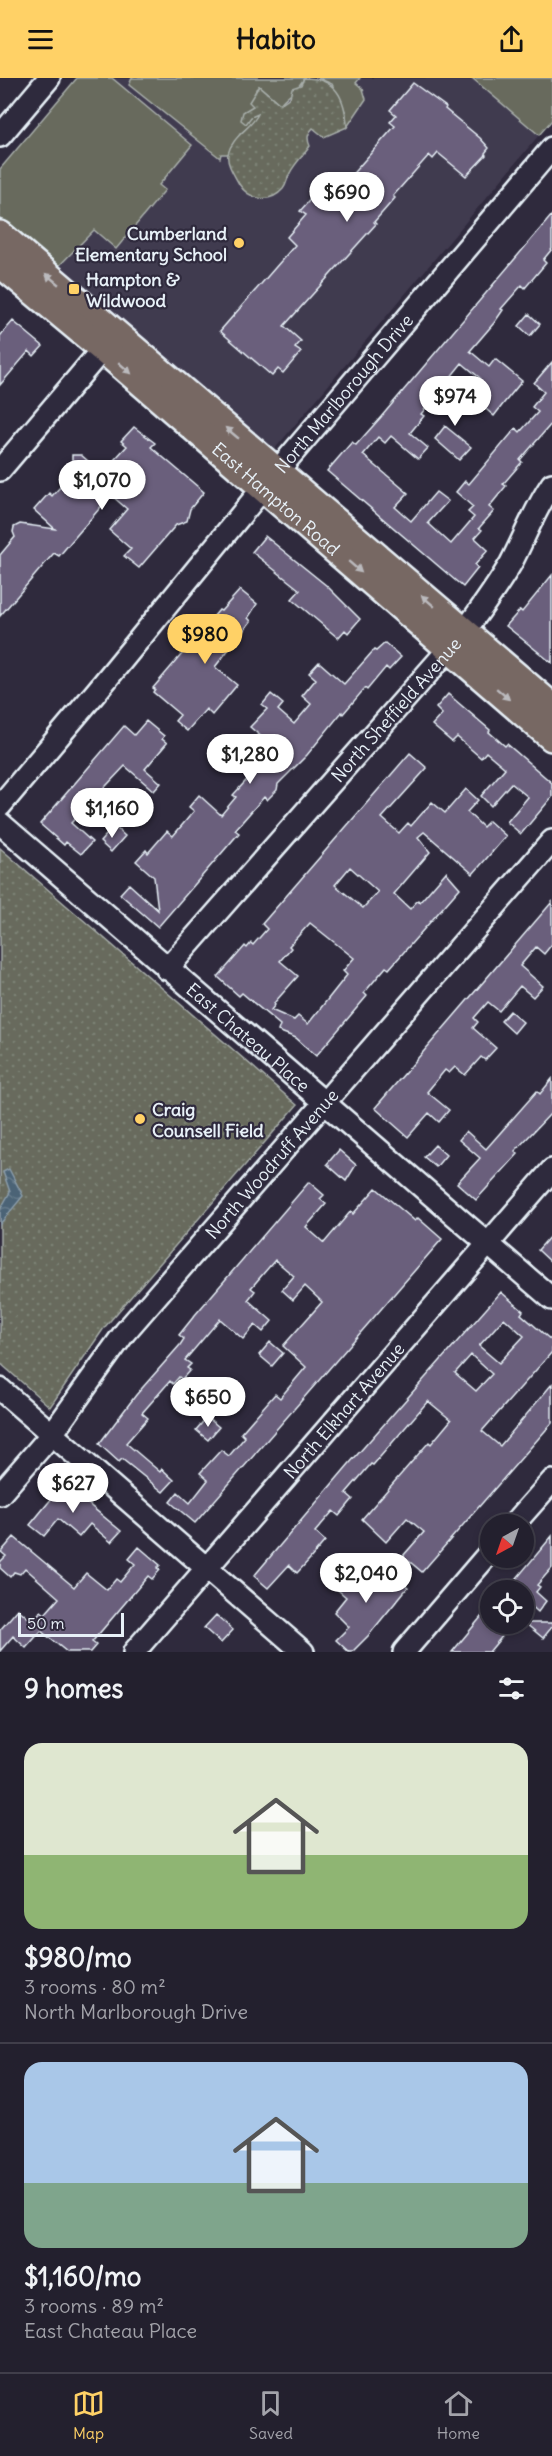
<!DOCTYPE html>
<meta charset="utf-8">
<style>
body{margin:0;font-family:Delius,sans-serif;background:#2f2d3a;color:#f1f3f6;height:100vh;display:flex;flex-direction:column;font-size:22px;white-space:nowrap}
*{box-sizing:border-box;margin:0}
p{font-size:20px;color:#a3a3aa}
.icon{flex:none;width:33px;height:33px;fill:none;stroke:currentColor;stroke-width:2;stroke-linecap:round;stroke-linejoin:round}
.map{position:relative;height:1574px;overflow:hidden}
.side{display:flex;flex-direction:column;background:#23202e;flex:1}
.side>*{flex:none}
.needle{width:39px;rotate:220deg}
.controls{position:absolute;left:480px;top:1436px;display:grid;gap:12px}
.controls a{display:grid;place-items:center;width:54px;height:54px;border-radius:50%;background:#23202e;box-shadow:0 3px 9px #0003,0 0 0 2px #403e4a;font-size:30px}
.scale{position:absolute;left:18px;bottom:15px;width:106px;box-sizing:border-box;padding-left:6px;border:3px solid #e8f1f8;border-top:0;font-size:16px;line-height:21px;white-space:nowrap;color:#e8f1f8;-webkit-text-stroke:4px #2f2a3d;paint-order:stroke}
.price{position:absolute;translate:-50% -51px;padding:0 14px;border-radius:21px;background:#fff;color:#222;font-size:20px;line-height:39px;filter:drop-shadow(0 2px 3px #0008)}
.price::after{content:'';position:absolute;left:50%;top:36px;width:18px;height:14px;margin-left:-9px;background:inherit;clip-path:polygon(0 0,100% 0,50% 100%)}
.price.active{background:#ffd166;color:#111}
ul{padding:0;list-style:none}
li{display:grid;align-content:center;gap:12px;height:318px;padding:0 24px}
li+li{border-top:2px solid #403e4a}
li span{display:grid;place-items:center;height:186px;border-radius:18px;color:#555}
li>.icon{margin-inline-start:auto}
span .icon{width:108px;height:108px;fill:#fffc;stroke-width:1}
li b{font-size:26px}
h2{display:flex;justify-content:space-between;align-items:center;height:72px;padding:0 24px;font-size:26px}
header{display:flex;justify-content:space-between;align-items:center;height:78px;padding:0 24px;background:#ffd166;color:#111;font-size:27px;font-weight:700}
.tab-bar{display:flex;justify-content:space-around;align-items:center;height:84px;border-top:2px solid #403e4a;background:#23202e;font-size:16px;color:#a3a3aa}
.tab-bar a{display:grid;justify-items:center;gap:3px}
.tab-bar .active{color:#ffd166}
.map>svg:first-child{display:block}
</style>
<header><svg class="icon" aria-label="menu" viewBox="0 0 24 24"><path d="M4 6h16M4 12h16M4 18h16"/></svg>Habito<svg class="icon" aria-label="share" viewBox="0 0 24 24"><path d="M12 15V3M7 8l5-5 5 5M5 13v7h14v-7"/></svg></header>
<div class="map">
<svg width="552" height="1574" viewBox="0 0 552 1574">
<defs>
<pattern id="park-dots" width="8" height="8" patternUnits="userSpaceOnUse" patternTransform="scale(1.5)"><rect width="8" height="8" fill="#676b5d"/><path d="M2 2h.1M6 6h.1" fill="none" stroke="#7d8175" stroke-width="1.8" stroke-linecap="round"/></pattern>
<pattern id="water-waves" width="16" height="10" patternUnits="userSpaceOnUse" patternTransform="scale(1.5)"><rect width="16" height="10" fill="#4b6376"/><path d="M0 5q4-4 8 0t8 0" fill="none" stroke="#657a8a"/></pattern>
</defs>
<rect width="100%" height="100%" fill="#2f2a3d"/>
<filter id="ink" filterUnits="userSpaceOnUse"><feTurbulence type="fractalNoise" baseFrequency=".0167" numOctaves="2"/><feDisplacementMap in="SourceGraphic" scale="12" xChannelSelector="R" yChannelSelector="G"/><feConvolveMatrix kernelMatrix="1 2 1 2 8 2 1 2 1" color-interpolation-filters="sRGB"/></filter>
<g filter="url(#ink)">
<!-- built -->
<path fill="#413a50" d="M77 0H552L542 51 539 57 273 373 0 140V91Z"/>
<!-- grass -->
<path fill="#676b5d" stroke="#a8aeaa" stroke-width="1.5" d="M77 0H112L192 67 159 107 165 112 116 171 94 152 58 189 0 140V91Z
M132 0H304C298 13 287 16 280 26L259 8 256 11 251 39 259 35 255 43 240 56 228 76H221L220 80 129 7Z
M318 0H360L356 5 363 11 366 21 347 49 346 35 332 6Z
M472 0H552V42L539 57Z"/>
<!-- park -->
<path fill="url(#park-dots)" stroke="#a8aeaa" stroke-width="1.5" d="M304 0C336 0 345 19 347 49L324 59 313 50C307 56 307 61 310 68 304 77 295 85 290 95 287 100 287 106 283 111 270 126 249 122 239 106 235 98 226 86 228 76 232 58 251 51 258 36L251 39 246 46 241 42 243 34 253 28 249 24 259 8 280 26 290 19 292 10 301 7Z
M0 770 297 1027 104 1250 50 1329 0 1285Z"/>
<!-- water -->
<path fill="url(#water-waves)" stroke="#8a9caa" stroke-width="1.5" d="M9 1091 23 1118 0 1146V1132L10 1114 3 1094Z"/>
<!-- building -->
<path fill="#6a5f7c" stroke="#e8f1f8" stroke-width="1.5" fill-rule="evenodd" d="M413 5 446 29 445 31 480 60 489 70 485 75 486 77 466 98 438 75 433 81 429 77 393 118 395 120 374 144 376 146 284 248 301 263 295 270 301 274 283 295 278 291 272 298 220 253 295 167 287 159 306 137 300 133 329 100 340 110 395 48 390 44 396 37 390 32Z
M552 137V171L543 182 546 185 525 210 522 207 501 231 503 232 494 245 470 273 489 289 495 281 522 303 504 325 494 338 467 315 480 300 462 285 421 336 424 338 410 355 428 370 418 381 391 358 385 365 378 359 363 377 408 415 395 429 411 443 436 414 448 423 428 445 451 466 474 439 468 434 473 429 456 414 465 403 469 406 516 350 520 354 538 334 532 329 544 314 534 305 552 284V345L520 382 522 384 503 406 506 408 489 429 494 433 479 450 482 452 475 460 488 472 475 487 478 490 463 509 327 393 352 364 356 367 381 339Z
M529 236 540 246 530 258 519 248Z
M13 243 43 268 34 278 29 273 0 307V258Z
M445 348 471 369 459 382 435 361Z
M134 349 155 365 151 369 204 414 190 431 187 443 176 447 139 490 124 478 131 471 109 452 127 431 111 417 59 478 54 475 0 538V477L15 459 13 454 14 449 20 446 55 451 34 432 49 415 52 418 71 397 66 393 72 387V377H81L102 395 127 368 121 363Z
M265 458 327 508 360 541 348 555 345 552 338 560 292 521 300 512 252 474Z
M552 497V585L506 548 520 532 522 534Z
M240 512 257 526 248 540 251 543 215 589 237 607 212 637 206 631 187 653 175 643 180 637 153 614 155 611 153 610 188 569 185 567 206 544 208 545 219 532 221 533Z
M385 565 401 579 389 592 386 589 367 612 365 610 343 636 342 634 307 677 278 706 277 712 267 722 264 719 235 752 239 755 158 849 120 816 129 806 158 832 154 799 136 783 146 772 148 775 167 753 173 758 194 733 189 729 199 717 221 737 236 719 233 717 254 694 250 691 271 667 250 649 267 631 262 627 271 616 283 626 278 632 294 646 311 626 302 618 316 601 309 595 319 584 344 606 374 572 376 573Z
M448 616 490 652 489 654 505 668 507 666 552 705V719L521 756 507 744 528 719 511 705 491 728 481 718 505 690 486 674 481 680 457 659 452 664 432 647 442 636 436 630Z
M146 643 164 658 162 661 167 665 145 691 161 705 154 713 125 688 71 745 92 764 81 776 66 764 64 767 40 746 124 648 134 657Z
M410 675 427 690 382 740 399 755 408 745 411 748 432 724 445 735 466 711 478 722 467 734 483 749 489 743 506 758 473 796 424 754 418 759 430 774 394 816 410 831 418 822 420 824 446 794 460 810 389 891 386 889 364 915 367 918 316 978 296 960 278 953 280 947 242 915 239 918 218 899 245 868 247 870 251 865 253 867 267 851 262 846ZM350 789 378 814 363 830 335 807ZM310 845 354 880 343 893 347 897 308 946 298 938 294 942 271 932 275 927 274 925 298 898 280 883 291 870 289 868Z
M128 719 139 729 129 740 118 731Z
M114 748 125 758 111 774 100 764Z
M552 824V866L544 876 536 869 520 888 543 908 533 919 520 908 499 933 488 924 474 940 478 944 473 950 496 970 485 982 481 979 465 997 455 989 449 995 445 992 427 1014 449 1032 439 1044 429 1035 408 1059 375 1030Z
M510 933 523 944 514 955 501 943Z
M552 1001V1034L515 1073 518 1076 476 1122 457 1105 480 1080 459 1062 466 1053 486 1071 537 1013 540 1016Z
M435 1067 446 1077 436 1089 424 1079Z
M339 1072 356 1087 346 1103 327 1086Z
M309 1104 324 1117 320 1121 326 1126 306 1149 324 1165 351 1133 353 1136 376 1110 415 1143 418 1140 442 1161 195 1445 170 1424 178 1414 190 1425 208 1402 200 1395 221 1372 229 1378 245 1359 241 1355 275 1316 280 1320 306 1289 283 1268 322 1224 305 1208 293 1222 282 1212 294 1198 275 1182 251 1210 255 1213 248 1222 272 1243 263 1254 255 1247 243 1261 220 1241 185 1282 191 1286 187 1290 190 1292 182 1301 179 1299 173 1306 170 1303 142 1335 148 1340 126 1365 160 1394 162 1391 174 1402 163 1414 122 1381 119 1384 99 1366 136 1317 180 1267 184 1261 179 1257 195 1237Z
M552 1156V1185L538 1172Z
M501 1214 523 1233 521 1236 552 1263V1274L482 1353 500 1368 552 1306V1345L422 1494 403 1478 424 1454 407 1440 386 1464 362 1441 429 1364 431 1366 451 1342 428 1323 380 1379 373 1387 371 1386 346 1415 353 1421 339 1438 333 1433 315 1454 325 1463 309 1482 297 1495 289 1487 268 1510 254 1498 349 1386ZM504 1240 524 1258 499 1285 479 1268ZM471 1277 492 1296 476 1313 455 1295Z
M270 1264 283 1275 272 1288 259 1277Z
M207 1339 219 1349 208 1362 196 1352Z
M66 1403 88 1421 86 1424 121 1453 111 1464 90 1446 79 1459 58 1441 44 1458 30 1447Z
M552 1458V1490L537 1507 540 1509 536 1514 546 1523 538 1534 527 1524 524 1528V1512H507Z
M14 1459 74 1509 86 1495 107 1512 116 1501 120 1504 135 1486 129 1481 139 1469 160 1487 157 1490 160 1492 152 1501 148 1498 92 1564 96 1567 90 1574H67L41 1553 26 1570 13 1558 0 1573V1552L18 1531 32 1543 41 1533 45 1536 59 1520 25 1490 20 1496 14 1494 10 1499 0 1490V1484L6 1478 1 1474Z
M379 1486 408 1509 368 1558 352 1574H349L336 1562 349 1549 334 1534 346 1519 331 1506 340 1495 358 1510Z
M490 1531V1545H505L499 1552 504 1556 489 1574H452L482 1538 484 1539Z
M216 1537 233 1552 221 1565 204 1550Z
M525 1545H552V1549L543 1560Z"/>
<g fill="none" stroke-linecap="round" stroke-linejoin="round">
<defs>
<g id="minor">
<path d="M0 58 49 0"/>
<path d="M0 392 111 261"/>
<path id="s1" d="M0 728 97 613 263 410 552 70"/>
<path id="s2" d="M0 745 552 1221"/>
<path id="s3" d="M167 891 464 554C481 531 497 509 511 485 525 458 535 431 552 406"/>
<path d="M0 1311 303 1574"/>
<path id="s4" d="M0 1416 52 1356 125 1254 552 763"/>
<path d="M514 1446 552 1403"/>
<path id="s5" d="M134 1574 552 1092"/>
<path d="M404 1574 490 1474"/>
</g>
<g id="major">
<path d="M0 157 552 629"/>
<path id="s6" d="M0 185 103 271 552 659"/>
</g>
</defs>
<!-- minor casing -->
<use href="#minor" stroke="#e8f1f8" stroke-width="26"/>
<!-- major casing -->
<use href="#major" stroke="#e8f1f8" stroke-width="32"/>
<!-- minor -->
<use href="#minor" stroke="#2f2a3d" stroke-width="21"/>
<!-- major -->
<use href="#major" stroke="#776864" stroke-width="27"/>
</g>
<!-- one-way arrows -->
<defs><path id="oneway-solid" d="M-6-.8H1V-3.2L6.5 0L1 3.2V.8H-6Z" transform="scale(1.5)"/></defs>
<g fill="#bbbabd">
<use href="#oneway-solid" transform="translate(52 201) rotate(-140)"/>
<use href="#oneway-solid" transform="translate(125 290) rotate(41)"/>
<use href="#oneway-solid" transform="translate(232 355) rotate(-140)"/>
<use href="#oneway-solid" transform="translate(355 489) rotate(41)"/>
<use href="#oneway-solid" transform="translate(428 523) rotate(-139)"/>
<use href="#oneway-solid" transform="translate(503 616) rotate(41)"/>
</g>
</g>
<!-- markers -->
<g fill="#ffd166" stroke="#2f2a3d" stroke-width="2">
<circle cx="239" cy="165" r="6"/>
<rect x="68" y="205" width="12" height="12" rx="3"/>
<circle cx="140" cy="1041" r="6"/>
</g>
<g text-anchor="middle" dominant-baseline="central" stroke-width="4.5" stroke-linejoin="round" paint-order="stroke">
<!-- poi labels -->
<g font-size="18" font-weight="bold" fill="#e8f1f8" stroke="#2f2a3d" text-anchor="start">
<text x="227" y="155" text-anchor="end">Cumberland<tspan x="227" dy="21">Elementary School</tspan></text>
<text x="86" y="201">Hampton &amp;<tspan x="86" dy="21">Wildwood</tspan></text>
<text x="152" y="1031">Craig<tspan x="152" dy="21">Counsell Field</tspan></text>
</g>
<!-- street labels -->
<g font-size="18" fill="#e8f1f8" stroke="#2f2a3d">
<text stroke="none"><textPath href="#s1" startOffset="537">North Marlborough Drive</textPath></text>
<text stroke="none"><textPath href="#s6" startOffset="363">East Hampton Road</textPath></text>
<text stroke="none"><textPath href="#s3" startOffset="346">North Sheffield Avenue</textPath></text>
<text stroke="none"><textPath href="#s2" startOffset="328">East Chateau Place</textPath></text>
<text stroke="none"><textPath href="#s4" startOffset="428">North Woodruff Avenue</textPath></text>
<text stroke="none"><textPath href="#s5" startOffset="320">North Elkhart Avenue</textPath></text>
</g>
</g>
</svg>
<div class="controls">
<a><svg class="needle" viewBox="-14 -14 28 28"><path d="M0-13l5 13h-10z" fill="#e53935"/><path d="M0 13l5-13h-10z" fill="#a3a3aa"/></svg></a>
<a><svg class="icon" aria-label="locate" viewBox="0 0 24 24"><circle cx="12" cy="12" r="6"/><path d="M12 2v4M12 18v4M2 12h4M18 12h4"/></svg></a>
</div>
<div class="scale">50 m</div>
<b class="price" style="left:347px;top:145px">$690</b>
<b class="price" style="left:455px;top:349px">$974</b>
<b class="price" style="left:102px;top:433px">$1,070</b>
<b class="price active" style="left:205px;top:587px">$980</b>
<b class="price" style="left:250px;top:707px">$1,280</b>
<b class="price" style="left:112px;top:761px">$1,160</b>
<b class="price" style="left:208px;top:1350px">$650</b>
<b class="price" style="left:73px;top:1436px">$627</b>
<b class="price" style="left:366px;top:1526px">$2,040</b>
</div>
<section class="side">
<h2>9 homes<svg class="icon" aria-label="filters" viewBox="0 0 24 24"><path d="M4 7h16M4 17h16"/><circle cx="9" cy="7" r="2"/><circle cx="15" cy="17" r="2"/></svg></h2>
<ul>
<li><span style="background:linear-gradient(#dfe7d0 60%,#8fb573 0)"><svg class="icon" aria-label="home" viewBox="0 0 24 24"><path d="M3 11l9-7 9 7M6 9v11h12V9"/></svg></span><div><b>$980/mo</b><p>3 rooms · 80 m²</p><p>North Marlborough Drive</p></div></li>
<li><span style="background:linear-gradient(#a9c7e8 65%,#7fa58c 0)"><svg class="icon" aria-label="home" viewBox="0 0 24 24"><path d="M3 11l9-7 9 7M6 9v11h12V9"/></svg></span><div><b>$1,160/mo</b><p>3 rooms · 89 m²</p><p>East Chateau Place</p></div></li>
</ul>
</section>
<nav class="tab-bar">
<a class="active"><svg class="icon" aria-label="map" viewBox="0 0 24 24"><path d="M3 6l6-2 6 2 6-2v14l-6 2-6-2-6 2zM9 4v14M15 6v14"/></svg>Map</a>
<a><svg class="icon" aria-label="saved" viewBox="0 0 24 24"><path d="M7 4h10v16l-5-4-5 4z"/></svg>Saved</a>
<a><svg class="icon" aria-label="home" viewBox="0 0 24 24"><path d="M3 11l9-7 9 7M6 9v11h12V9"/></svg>Home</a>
</nav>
